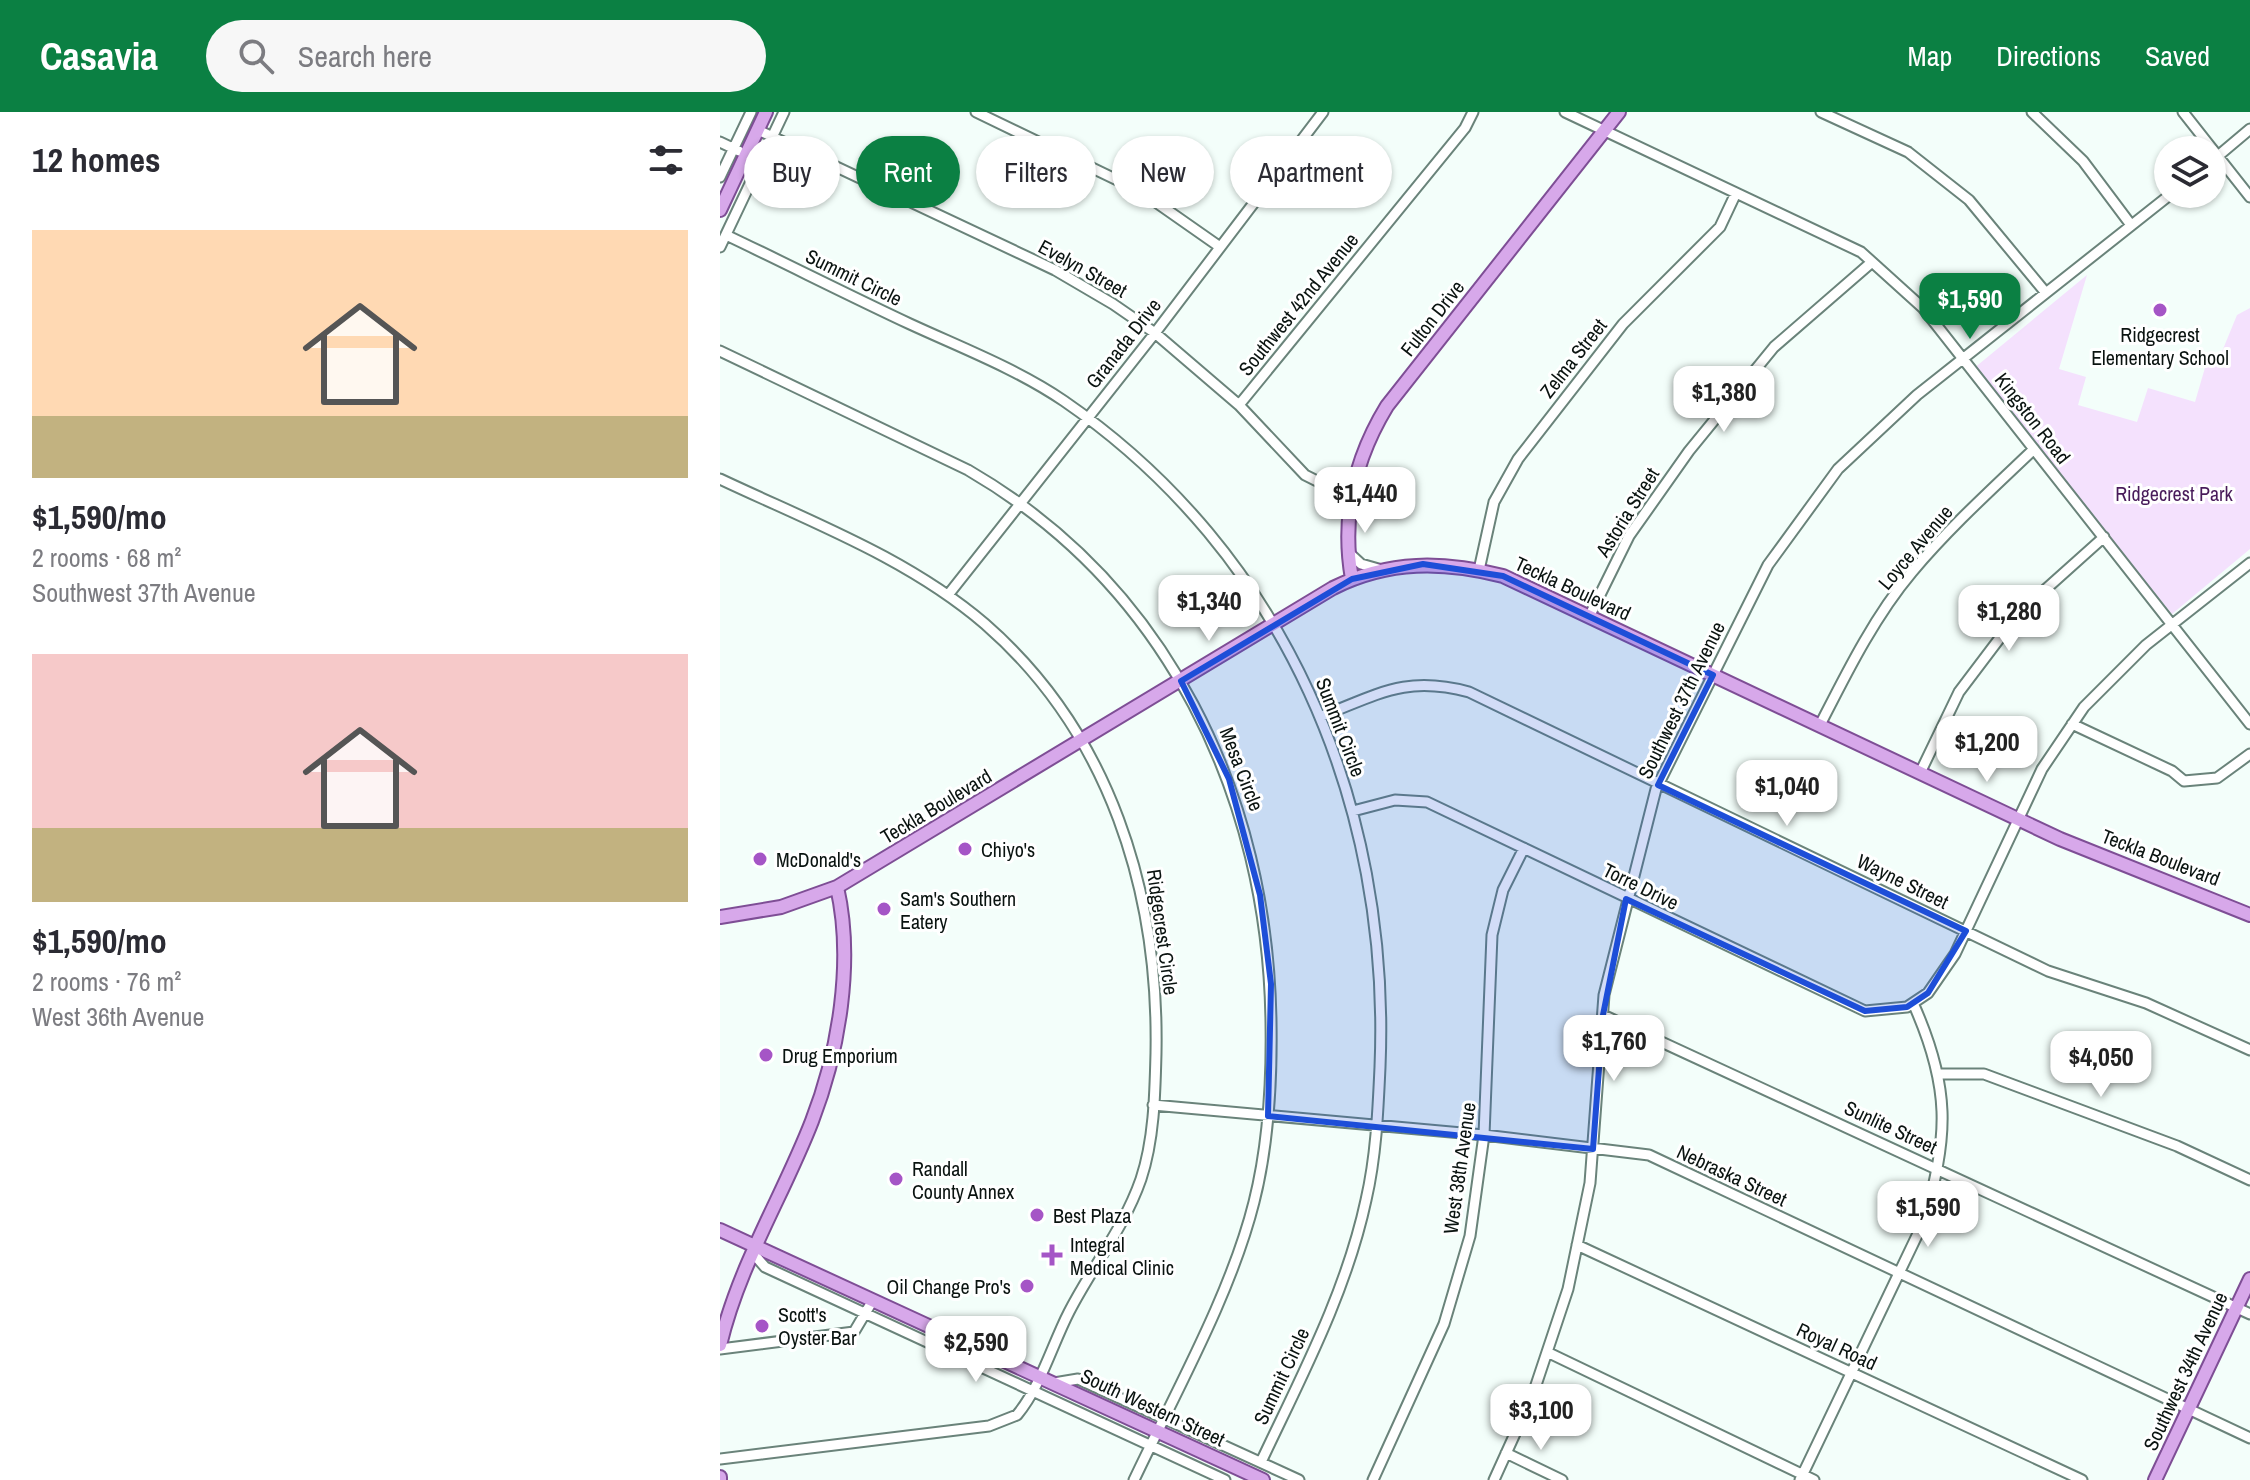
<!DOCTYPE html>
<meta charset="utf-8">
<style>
body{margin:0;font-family:"Archivo Narrow",sans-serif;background:#f7f7f7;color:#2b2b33;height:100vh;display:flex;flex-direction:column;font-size:30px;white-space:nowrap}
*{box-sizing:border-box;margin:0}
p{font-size:26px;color:#7c7c81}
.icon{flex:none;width:44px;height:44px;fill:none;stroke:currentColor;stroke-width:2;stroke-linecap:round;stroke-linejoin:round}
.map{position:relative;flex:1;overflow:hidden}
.side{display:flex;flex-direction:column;background:#fff;width:720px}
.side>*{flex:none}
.hud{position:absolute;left:24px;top:24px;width:760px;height:72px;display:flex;gap:16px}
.tools{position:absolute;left:1434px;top:24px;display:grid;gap:16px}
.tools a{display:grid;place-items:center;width:72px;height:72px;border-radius:50%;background:#fff;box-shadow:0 2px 6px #0004;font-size:40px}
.price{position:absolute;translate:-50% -68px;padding:0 18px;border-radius:16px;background:#fff;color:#222;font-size:26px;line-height:52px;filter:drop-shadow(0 2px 4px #0008)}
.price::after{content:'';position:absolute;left:50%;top:48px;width:24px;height:18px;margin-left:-12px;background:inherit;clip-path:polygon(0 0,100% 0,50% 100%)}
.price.active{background:#0b8043;color:#fff}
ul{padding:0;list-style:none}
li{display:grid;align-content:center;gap:16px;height:424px;padding:0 32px}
li span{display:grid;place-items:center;height:248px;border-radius:0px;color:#555}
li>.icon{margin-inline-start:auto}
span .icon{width:144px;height:144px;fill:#fffc;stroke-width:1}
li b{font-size:34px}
h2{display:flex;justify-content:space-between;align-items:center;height:96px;padding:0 32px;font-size:34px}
.tag{padding:0 28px;border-radius:36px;background:#fff;box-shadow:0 2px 6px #0004;font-size:28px;line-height:72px}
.tag.active{background:#0b8043;color:#fff}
header{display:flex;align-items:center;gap:48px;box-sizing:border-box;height:112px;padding:0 40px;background:#0b8043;color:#fff}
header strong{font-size:38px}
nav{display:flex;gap:44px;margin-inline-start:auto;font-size:28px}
.search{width:560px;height:72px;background:#f7f7f7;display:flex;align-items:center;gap:20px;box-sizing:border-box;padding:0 28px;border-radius:44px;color:#7c7c81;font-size:30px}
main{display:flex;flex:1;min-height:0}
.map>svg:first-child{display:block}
</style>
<header>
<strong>Casavia</strong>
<div class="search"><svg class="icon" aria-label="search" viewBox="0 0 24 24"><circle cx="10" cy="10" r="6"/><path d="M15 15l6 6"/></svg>Search here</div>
<nav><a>Map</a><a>Directions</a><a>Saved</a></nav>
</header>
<main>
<section class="side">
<h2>12 homes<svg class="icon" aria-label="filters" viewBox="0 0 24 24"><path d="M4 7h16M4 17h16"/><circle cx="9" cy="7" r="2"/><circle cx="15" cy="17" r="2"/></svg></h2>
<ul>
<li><span style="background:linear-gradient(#ffd9b3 75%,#c2b280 0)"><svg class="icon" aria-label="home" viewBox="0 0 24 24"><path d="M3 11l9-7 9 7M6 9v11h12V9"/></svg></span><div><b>$1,590/mo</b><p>2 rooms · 68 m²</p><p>Southwest 37th Avenue</p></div></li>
<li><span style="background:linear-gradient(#f6c9c9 70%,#c2b280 0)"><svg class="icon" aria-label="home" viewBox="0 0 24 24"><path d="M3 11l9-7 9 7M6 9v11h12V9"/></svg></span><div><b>$1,590/mo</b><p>2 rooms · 76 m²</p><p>West 36th Avenue</p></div></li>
</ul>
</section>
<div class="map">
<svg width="1530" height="1368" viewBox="0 0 1530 1368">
<rect width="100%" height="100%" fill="#f3fefa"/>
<!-- green -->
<path fill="#f4e1fd" d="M1367 163 1339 257 1366 265 1358 293 1417 310 1428 276 1475 290 1489 242H1501L1517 203 1530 196V437L1452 502 1253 257Z"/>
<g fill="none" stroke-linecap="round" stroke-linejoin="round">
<defs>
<path id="minor" d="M256 0 420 79 500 135
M845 0 1141 140 1203 196 1530 612
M1101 0 1188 40 1249 88 1326 181
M1312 0 1363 49 1411 113
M1463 0 1530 85
M38 18 335 158 393 192 435 221 519 293 585 363 611 376 631 380
M0 30 19 39
M1492 49 1530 17
M0 65 31 0
M6 123C67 152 128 183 190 212 242 236 297 257 344 289 565 441 671 692 660 955 658 1000 656 1045 646 1088 626 1181 581 1265 541 1350
M0 135 64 0
M0 239 248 358C448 474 548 684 551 910 552 971 549 1031 534 1090 511 1182 455 1281 414 1368
M519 293 745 16 753 0
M0 367C91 410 188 446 265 512 390 621 439 780 436 941 435 983 434 1028 421 1067 404 1116 372 1155 349 1200 332 1233 321 1274 297 1303L269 1314 0 1347
M628 440 641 452 662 458
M759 458 774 390 798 347 903 212 1000 115 1016 81
M228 483 435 221 603 0
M869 505 909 424 969 339 1054 235 1152 150
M602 604C659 582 686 563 749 580L1328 859 1426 891 1530 938
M1352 612 1452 659 1464 669 1497 666 1530 642
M1100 613C1126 562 1154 505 1192 460 1229 416 1272 377 1314 337
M1200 661 1239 580 1298 502 1384 425
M633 699 675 688 707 690 1145 899 1187 895 1208 881 1235 842 1322 657 1364 595 1426 533 1530 451
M883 903 1530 1202
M1218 962H1264L1457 1034 1530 1068
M433 993 764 1023 929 1043 1530 1326
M857 1133 1362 1368
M32 1140 45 1155 505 1368
M0 1237 134 1220 153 1188
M827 1240 1094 1368
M334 1271 358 1267 579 1368
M786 1341 842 1368
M653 1368 724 1212 750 1124 764 1023 772 823 783 778 804 736
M774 1368 813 1282 848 1177 870 1071 884 883 936 677 1048 453 1118 357 1197 283 1451 82
M1080 1368 1203 1111C1230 1025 1230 973 1193 891"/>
<path id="major" d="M0 98 46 0
M632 467C621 404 634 348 667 294L899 0
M0 805 61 795 117 775 613 476C669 448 723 449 783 464L1340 727 1530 803
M0 1118 543 1368
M0 1233C19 1153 63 1084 92 1009 119 939 134 849 117 775
M0 1365V1368
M1435 1368 1530 1167"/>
</defs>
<!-- minor casing -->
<use href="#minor" stroke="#6a837a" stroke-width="13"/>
<!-- major casing -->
<use href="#major" stroke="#7e4e95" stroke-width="16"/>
<!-- minor -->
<use href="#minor" stroke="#fff" stroke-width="9"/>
<!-- major -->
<use href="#major" stroke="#d7a8ea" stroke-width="12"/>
</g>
<!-- marked area -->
<path fill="#1d4ed8" fill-opacity="0.2" stroke="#1d4ed8" stroke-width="6" stroke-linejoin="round" d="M703 452 783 464 993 563 938 673 1246 819 1208 881 1187 895 1145 899 906 787 883 903 873 1037 548 1004 551 872 540 783 509 667 461 569 632 467Z"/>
<!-- markers -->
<g fill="#a555c6" stroke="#fff" stroke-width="3">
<circle cx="1440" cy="198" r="8"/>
<circle cx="245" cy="737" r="8"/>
<circle cx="40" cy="747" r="8"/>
<circle cx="164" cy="797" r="8"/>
<circle cx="46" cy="943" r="8"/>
<circle cx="176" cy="1067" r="8"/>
<circle cx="317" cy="1103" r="8"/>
<path d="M328 1131h8v8h8v8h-8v8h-8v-8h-8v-8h8z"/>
<circle cx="307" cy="1174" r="8"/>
<circle cx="42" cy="1214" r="8"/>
</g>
<g text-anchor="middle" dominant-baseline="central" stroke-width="6" stroke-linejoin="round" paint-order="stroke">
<!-- street labels -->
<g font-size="20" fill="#0a1310" stroke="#fff">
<text transform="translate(363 156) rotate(29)">Evelyn Street</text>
<text transform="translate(134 165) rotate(26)">Summit Circle</text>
<text transform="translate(578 192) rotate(-51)">Southwest 42nd Avenue</text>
<text transform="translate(712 206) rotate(-52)">Fulton Drive</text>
<text transform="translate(403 231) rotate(-52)">Granada Drive</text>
<text transform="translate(853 246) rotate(-52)">Zelma Street</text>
<text transform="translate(1313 306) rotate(52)">Kingston Road</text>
<text transform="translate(907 400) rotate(-58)">Astoria Street</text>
<text transform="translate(1195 435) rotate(-50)">Loyce Avenue</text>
<text transform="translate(853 476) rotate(25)">Teckla Boulevard</text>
<text transform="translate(961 588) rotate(-64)">Southwest 37th Avenue</text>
<text transform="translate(621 615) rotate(69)">Summit Circle</text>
<text transform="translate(522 657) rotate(69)">Mesa Circle</text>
<text transform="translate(216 694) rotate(-31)">Teckla Boulevard</text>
<text transform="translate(1441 745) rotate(21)">Teckla Boulevard</text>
<text transform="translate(1183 769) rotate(26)">Wayne Street</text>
<text transform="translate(921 774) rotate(26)">Torre Drive</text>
<text transform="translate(443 820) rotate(82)">Ridgecrest Circle</text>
<text transform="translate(1171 1015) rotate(25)">Sunlite Street</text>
<text transform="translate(739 1056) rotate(-82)">West 38th Avenue</text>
<text transform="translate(1012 1063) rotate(25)">Nebraska Street</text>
<text transform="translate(1117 1234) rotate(25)">Royal Road</text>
<text transform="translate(1465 1259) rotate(-65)">Southwest 34th Avenue</text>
<text transform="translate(561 1264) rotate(-65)">Summit Circle</text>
<text transform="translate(433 1295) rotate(25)">South Western Street</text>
</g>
<!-- poi labels -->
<g font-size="20" fill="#0a1310" stroke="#fff" text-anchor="start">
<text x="1440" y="222" text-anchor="middle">Ridgecrest<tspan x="1440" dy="23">Elementary School</tspan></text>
<text x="261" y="737">Chiyo's</text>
<text x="56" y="747">McDonald's</text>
<text x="180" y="786">Sam's Southern<tspan x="180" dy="23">Eatery</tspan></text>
<text x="62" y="943">Drug Emporium</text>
<text x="192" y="1056">Randall<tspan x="192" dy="23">County Annex</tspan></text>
<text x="333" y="1103">Best Plaza</text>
<text x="350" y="1132">Integral<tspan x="350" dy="23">Medical Clinic</tspan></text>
<text x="291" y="1174" text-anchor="end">Oil Change Pro's</text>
<text x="58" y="1202">Scott's<tspan x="58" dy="23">Oyster Bar</tspan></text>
</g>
<!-- park labels -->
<g font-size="20" fill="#481b5a" stroke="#fff">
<text x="1454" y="381">Ridgecrest Park</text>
</g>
</g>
</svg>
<div class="tools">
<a><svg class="icon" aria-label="layers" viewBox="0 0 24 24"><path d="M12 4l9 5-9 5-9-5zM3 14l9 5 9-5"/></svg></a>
</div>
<b class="price active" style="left:1250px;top:229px">$1,590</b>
<b class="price" style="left:1004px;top:322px">$1,380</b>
<b class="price" style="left:645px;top:423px">$1,440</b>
<b class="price" style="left:489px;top:531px">$1,340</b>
<b class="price" style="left:1289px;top:541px">$1,280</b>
<b class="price" style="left:1267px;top:672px">$1,200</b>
<b class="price" style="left:1067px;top:716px">$1,040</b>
<b class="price" style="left:894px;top:971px">$1,760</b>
<b class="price" style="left:1381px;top:987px">$4,050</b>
<b class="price" style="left:1208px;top:1137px">$1,590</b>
<b class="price" style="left:256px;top:1272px">$2,590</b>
<b class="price" style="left:821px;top:1340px">$3,100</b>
<div class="hud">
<a class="tag">Buy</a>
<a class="tag active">Rent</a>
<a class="tag">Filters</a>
<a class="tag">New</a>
<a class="tag">Apartment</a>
</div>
</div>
</main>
